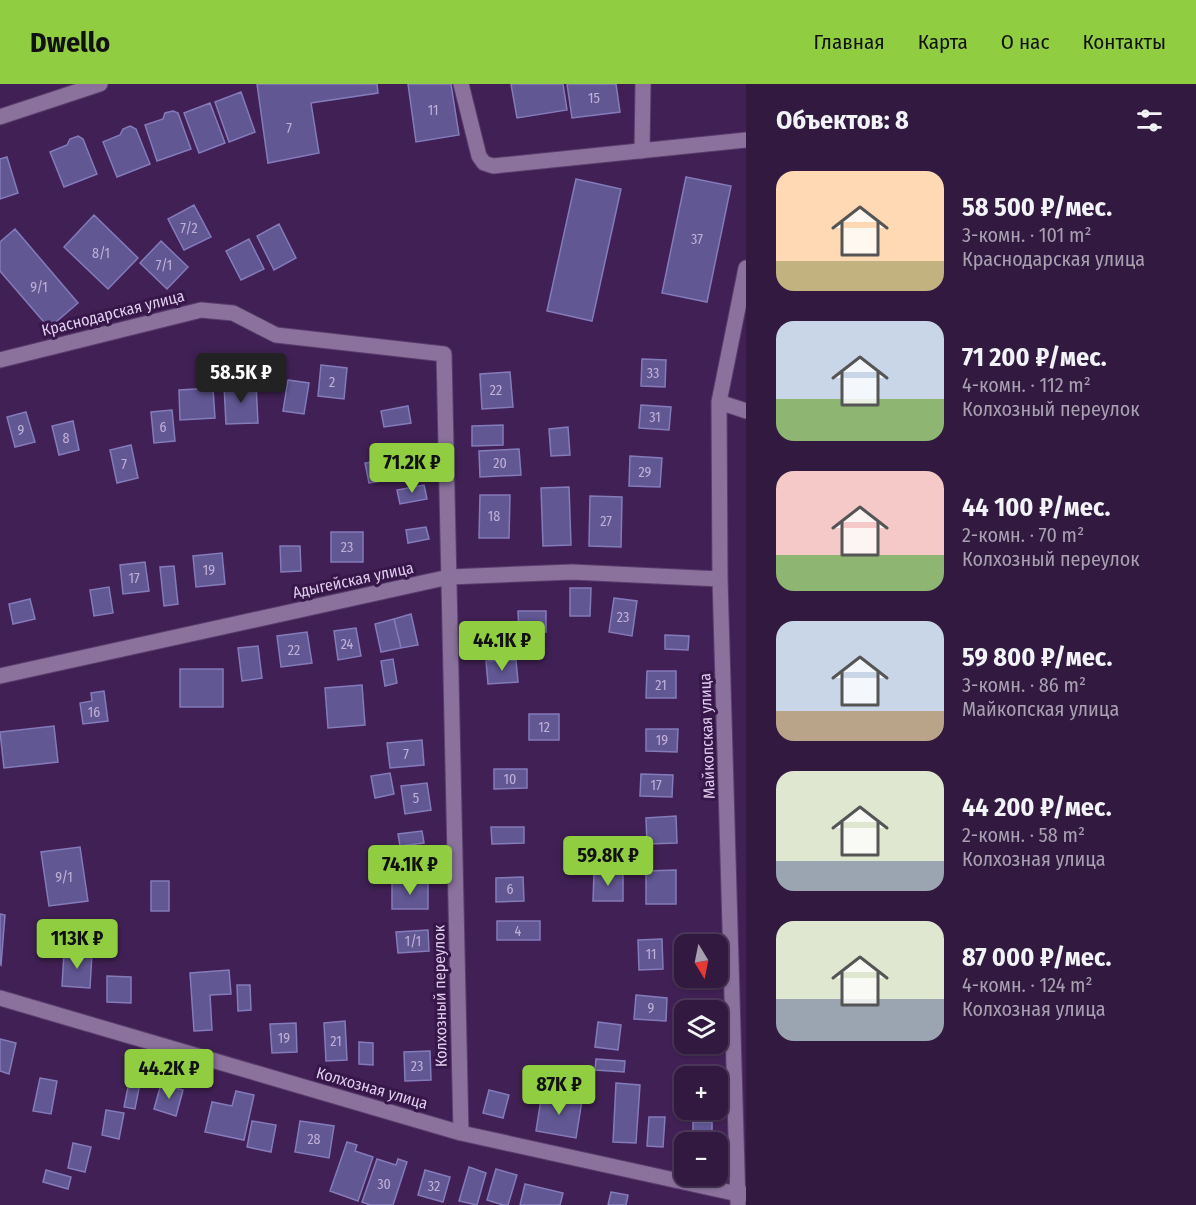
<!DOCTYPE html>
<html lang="ru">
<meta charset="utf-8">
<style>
body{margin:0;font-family:"Fira Sans Condensed",sans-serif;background:#3d264b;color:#f1f3f6;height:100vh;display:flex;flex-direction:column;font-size:22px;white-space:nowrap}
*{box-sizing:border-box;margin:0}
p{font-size:20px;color:#a8a0b1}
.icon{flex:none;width:33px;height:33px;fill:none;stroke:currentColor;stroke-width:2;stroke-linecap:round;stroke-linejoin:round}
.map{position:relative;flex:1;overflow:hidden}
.side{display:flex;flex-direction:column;background:#311940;width:450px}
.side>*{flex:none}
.needle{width:39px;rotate:170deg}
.buttons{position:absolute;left:674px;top:850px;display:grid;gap:12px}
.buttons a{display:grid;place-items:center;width:54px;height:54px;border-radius:12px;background:#311940;box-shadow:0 2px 4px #0004,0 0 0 2px #4c3859;font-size:30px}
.price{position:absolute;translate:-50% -51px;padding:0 14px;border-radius:6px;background:#90cd41;color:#111;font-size:20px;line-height:39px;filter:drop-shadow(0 2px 3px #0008)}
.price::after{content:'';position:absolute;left:50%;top:36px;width:18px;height:14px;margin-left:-9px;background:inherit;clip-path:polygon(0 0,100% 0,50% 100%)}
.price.on{background:#222;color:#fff}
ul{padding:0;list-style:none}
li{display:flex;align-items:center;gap:18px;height:150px;padding:0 30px}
li span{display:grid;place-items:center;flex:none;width:168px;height:120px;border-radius:18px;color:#555}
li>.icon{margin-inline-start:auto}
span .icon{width:72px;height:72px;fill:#fffc;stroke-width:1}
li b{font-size:26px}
h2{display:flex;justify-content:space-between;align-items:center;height:72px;padding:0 30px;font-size:26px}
header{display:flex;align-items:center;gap:36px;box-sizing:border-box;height:84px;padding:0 30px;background:#90cd41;color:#111}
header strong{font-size:28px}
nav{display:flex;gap:33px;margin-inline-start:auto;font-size:21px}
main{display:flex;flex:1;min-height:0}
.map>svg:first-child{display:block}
</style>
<header>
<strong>Dwello</strong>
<nav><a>Главная</a><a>Карта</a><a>О нас</a><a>Контакты</a></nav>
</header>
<main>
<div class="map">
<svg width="746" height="1121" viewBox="0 0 746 1121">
<rect width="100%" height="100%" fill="#412155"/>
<!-- building -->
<path fill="#615793" stroke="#847bba" stroke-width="1.5" d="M257 0H377L378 9 311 19 319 69 268 79Z
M408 0H451L459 51 416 58Z
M511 0H563L567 26 517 34Z
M567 0H616L620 28 572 34Z
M241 8 255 48 229 58 215 18Z
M210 19 225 59 199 69 184 29Z
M173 27 178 29 191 65 157 77 145 41 163 35 165 29Z
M130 42 136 45 150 80 117 93 103 58 120 51 123 45Z
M78 52 83 55 97 90 64 103 50 68 67 61 70 55Z
M7 73 18 109 0 115V75Z
M686 93 731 102 707 218 662 209Z
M576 95 621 105 592 237 547 227Z
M194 121 211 153 184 166 168 135Z
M94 131 138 174 108 205 64 163Z
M279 140 296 174 274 186 257 152Z
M15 145 78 219 49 244 0 187V158Z
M249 155 264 185 241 196 226 167Z
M161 157 188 183 167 205 140 179Z
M642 275 666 276 665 303 641 302Z
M321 281 347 284 344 315 318 312Z
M510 288 513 323 482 325 480 290Z
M288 296 309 299 304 330 283 327Z
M256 300 258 339 226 340 224 301Z
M213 304 215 334 180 336 179 306Z
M641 321 671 323 669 346 639 344Z
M408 322 411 339 384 343 381 327Z
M172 326 175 357 154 359 151 328Z
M26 328 35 358 15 363 7 333Z
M73 337 79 366 59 371 52 342Z
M503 341V361L472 362V342Z
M568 343 570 371 551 372 549 345Z
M131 361 138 394 117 399 110 366Z
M519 365 521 391 480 393 479 367Z
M630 372 662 374 660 403 629 402Z
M398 374 401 394 369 399 365 379Z
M424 401 427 415 400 420 397 406Z
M569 403 571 461 543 462 541 404Z
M480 411H510L509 454H479Z
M590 412 622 413 621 463 589 462Z
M426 443 429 455 408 459 406 446Z
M331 448H363V478H331Z
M280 462H300L301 487 281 488Z
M222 469 225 500 196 503 193 472Z
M145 478 149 507 123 510 120 481Z
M174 482 178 520 164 522 160 483Z
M109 503 113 529 94 532 90 506Z
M570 504H591L590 532H570Z
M614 514 637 517 632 552 609 548Z
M30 515 35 535 13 540 9 520Z
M518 527H546V548L519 549Z
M411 530 418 561 401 564 394 535Z
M394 535 401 564 381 568 375 540Z
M356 544 361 572 338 576 334 547Z
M307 548 312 579 281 583 277 552Z
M665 551 689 552 688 566 665 565Z
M258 562 262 594 242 597 238 564Z
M393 575 397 599 385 602 381 577Z
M516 576 518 598 488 600 486 577Z
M180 585H223V623H180Z
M647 587H676V614H646Z
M362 601 365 641 328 644 325 604Z
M104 607 108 637 83 640 80 619 92 617 91 609Z
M529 630H559V656H529Z
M54 642 58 678 4 684 0 648Z
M646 645H678L677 668 646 667Z
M422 656 424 681 390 684 387 659Z
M494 685H527V704L494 705Z
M390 689 394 710 375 714 371 692Z
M641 690 673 691 672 713 640 712Z
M427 699 431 726 405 730 401 702Z
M676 732 677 759 647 760 646 734Z
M491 743H524V759L492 760Z
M422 747 424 759 400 762 398 750Z
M80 763 88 817 49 822 41 768Z
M676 786V820H646V787Z
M594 789 623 790V817H593Z
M523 793 524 817 496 818V794Z
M151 797H169V827H151Z
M392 799H428V825H392Z
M0 830 5 831 1 881 0 880Z
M497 837H540V856H497Z
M428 846 429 867 398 869 396 848Z
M662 855 663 885 639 886 638 856Z
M64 868 92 869 90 904 62 902Z
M229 886 231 910 210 911 212 946 194 947 190 889Z
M107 892 131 893V919L107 918Z
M237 901H250L251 926 238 927Z
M636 911 667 914 666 937 634 935Z
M345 937 347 976 326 977 324 939Z
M598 938 621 941 618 966 595 963Z
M296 939 297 968 272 969 270 940Z
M0 955 16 959 9 990 0 987Z
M359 958 373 959V981L359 980Z
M430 967 431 996 405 997 404 968Z
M596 975 625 977 624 988 595 986Z
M40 994 57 997 51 1030 33 1027Z
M129 998 140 999 135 1025 124 1023Z
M616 999 640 1001 636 1059 613 1058Z
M161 1000 183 1006 176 1032 154 1025Z
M489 1006 509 1011 503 1034 483 1029Z
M236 1007 254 1011 244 1056 205 1048 212 1018 232 1022Z
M542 1009 582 1016 576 1054 536 1047Z
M106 1026 124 1029 119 1055 102 1051Z
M649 1033H665L663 1063 647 1062Z
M252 1037 276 1041 271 1068 247 1063Z
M300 1037 334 1042 329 1074 295 1068Z
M693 1038H712V1059H693Z
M347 1058 357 1061 355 1067 373 1073 358 1117 330 1107Z
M73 1059 91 1063 85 1088 68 1084Z
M377 1075 396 1081 398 1075 407 1078 393 1121H370L362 1118Z
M469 1083 486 1089 477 1121 459 1117Z
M496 1085 517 1091 508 1121H503L487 1116Z
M46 1086 71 1093 68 1105 43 1098Z
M425 1086 450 1093 443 1118 418 1111Z
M525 1100 563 1109 560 1121H520Z
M611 1108 628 1111 626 1121H608Z"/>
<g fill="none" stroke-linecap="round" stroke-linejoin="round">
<defs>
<path id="minor" d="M461 0 479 72 484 79 493 82 746 56
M0 33 100 0
M642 67 643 0
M0 276 201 226 233 229 276 251 444 270 461 1049
M719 318 746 327
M0 592 449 493 572 488 720 495
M0 914 461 1049 738 1110H746
M738 1121 720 495 719 318 746 184"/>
</defs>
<!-- minor casing -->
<use href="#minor" stroke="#5a3d6d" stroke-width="17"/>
<!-- minor -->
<use href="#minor" stroke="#8a729d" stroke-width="15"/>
</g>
<g text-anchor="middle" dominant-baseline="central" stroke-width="6" stroke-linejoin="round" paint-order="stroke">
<!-- number labels -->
<g font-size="14" fill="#c0b0d7">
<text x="594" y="14">15</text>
<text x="433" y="26">11</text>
<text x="289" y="44">7</text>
<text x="189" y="144">7/2</text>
<text x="697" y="155">37</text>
<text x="101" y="169">8/1</text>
<text x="164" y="181">7/1</text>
<text x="39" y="203">9/1</text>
<text x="653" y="289">33</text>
<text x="332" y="298">2</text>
<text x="496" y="306">22</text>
<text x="655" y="333">31</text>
<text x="163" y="343">6</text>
<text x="21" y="346">9</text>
<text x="66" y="354">8</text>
<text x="500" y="379">20</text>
<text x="124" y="380">7</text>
<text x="645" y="388">29</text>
<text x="494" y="432">18</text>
<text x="606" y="437">27</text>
<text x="347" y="463">23</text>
<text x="209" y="486">19</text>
<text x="134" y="494">17</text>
<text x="623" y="533">23</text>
<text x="347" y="560">24</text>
<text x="294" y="566">22</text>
<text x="661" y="601">21</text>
<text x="94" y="628">16</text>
<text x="544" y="643">12</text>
<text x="662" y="656">19</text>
<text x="406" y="670">7</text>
<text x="510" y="695">10</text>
<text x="656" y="701">17</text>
<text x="416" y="714">5</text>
<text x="64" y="793">9/1</text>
<text x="510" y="805">6</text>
<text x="518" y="847">4</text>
<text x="413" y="857">1/1</text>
<text x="651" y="870">11</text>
<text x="651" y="924">9</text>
<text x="284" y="954">19</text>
<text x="336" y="957">21</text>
<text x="417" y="982">23</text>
<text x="314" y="1055">28</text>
<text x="384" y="1100">30</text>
<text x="434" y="1102">32</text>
</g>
<!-- street labels -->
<g font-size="16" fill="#dfceee" stroke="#37174a">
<text transform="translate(113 229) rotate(-14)">Краснодарская улица</text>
<text transform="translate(353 496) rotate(-12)">Адыгейская улица</text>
<text transform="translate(707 652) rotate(-92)">Майкопская улица</text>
<text transform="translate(440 912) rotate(-91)">Колхозный переулок</text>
<text transform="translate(372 1004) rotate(16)">Колхозная улица</text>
</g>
</g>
</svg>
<div class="buttons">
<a><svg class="needle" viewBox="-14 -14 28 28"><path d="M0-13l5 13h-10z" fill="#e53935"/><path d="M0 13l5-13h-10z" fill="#a8a0b1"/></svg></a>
<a><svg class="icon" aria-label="layers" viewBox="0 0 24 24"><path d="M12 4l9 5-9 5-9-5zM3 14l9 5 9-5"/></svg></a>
<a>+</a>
<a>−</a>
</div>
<b class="price on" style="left:241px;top:320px">58.5K ₽</b>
<b class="price" style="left:412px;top:410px">71.2K ₽</b>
<b class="price" style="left:502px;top:588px">44.1K ₽</b>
<b class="price" style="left:608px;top:803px">59.8K ₽</b>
<b class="price" style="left:410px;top:812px">74.1K ₽</b>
<b class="price" style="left:77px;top:886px">113K ₽</b>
<b class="price" style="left:169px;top:1016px">44.2K ₽</b>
<b class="price" style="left:559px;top:1032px">87K ₽</b>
</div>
<section class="side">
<h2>Объектов: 8<svg class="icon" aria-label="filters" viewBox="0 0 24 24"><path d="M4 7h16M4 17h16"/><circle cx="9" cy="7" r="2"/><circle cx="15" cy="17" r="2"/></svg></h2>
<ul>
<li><span style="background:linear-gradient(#ffd9b3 75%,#c2b280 0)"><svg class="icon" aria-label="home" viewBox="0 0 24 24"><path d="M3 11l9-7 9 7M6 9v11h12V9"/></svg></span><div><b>58 500 ₽/мес.</b><p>3-комн. · 101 m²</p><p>Краснодарская улица</p></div></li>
<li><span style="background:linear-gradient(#c9d6e8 65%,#8fb573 0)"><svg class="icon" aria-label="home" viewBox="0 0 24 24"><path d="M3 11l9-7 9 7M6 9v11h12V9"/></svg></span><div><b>71 200 ₽/мес.</b><p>4-комн. · 112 m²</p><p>Колхозный переулок</p></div></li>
<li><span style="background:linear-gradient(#f6c9c9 70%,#8fb573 0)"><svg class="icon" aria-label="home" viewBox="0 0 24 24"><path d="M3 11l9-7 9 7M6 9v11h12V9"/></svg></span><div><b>44 100 ₽/мес.</b><p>2-комн. · 70 m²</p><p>Колхозный переулок</p></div></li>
<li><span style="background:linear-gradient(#c9d6e8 75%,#b9a48a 0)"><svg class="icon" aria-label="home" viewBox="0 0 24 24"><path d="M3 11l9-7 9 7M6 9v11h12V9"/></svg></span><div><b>59 800 ₽/мес.</b><p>3-комн. · 86 m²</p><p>Майкопская улица</p></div></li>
<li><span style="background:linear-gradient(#dfe7d0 75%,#9aa5b1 0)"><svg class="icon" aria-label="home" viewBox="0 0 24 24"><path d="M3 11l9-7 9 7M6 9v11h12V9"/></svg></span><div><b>44 200 ₽/мес.</b><p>2-комн. · 58 m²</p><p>Колхозная улица</p></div></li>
<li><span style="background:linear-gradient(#dfe7d0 65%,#9aa5b1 0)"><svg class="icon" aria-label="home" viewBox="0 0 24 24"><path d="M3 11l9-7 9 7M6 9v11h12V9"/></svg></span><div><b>87 000 ₽/мес.</b><p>4-комн. · 124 m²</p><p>Колхозная улица</p></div></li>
</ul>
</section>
</main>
